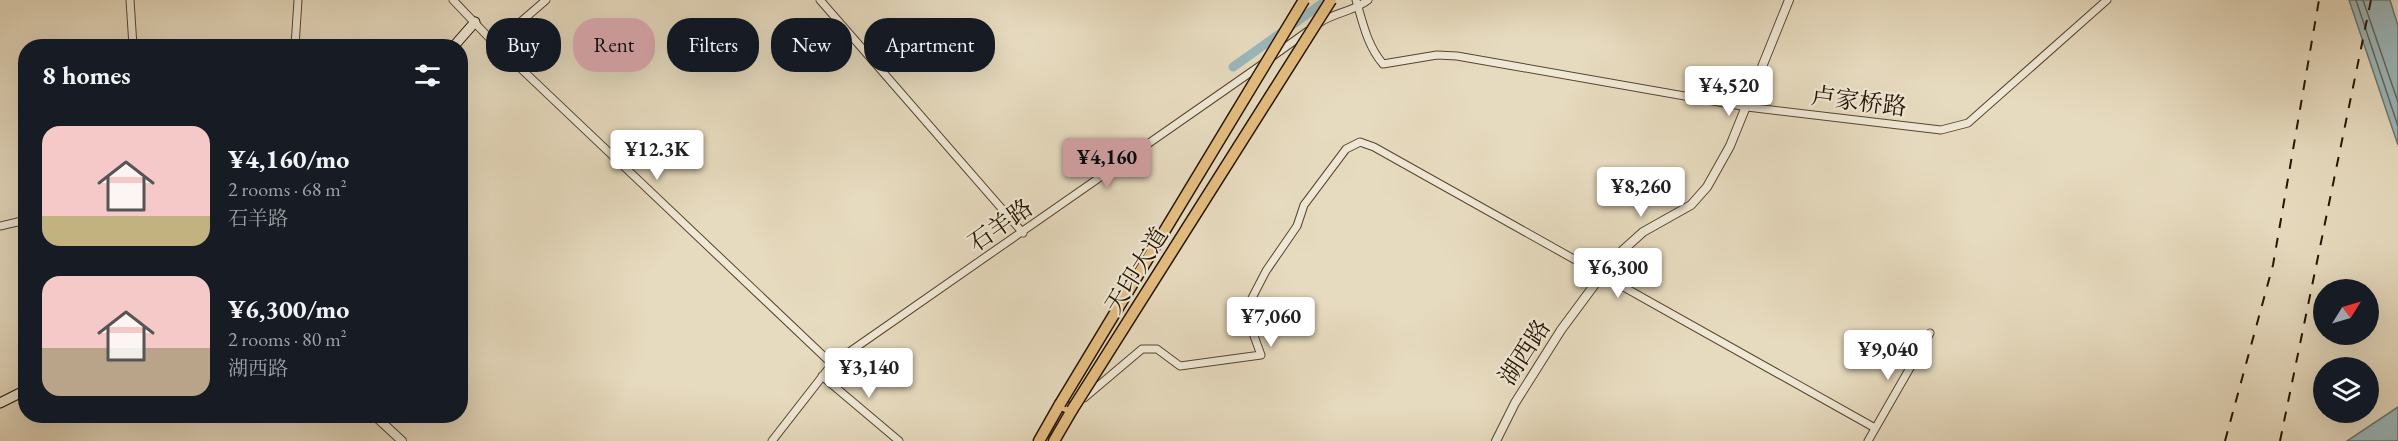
<!DOCTYPE html>
<meta charset="utf-8">
<style>
body{margin:0;font-family:"EB Garamond","Noto Serif SC",serif;background:#242831;color:#f1f3f6;height:100vh;display:flex;flex-direction:column;font-size:22px;white-space:nowrap}
*{box-sizing:border-box;margin:0}
p{font-size:20px;color:#9ea1a6}
.icon{flex:none;width:33px;height:33px;fill:none;stroke:currentColor;stroke-width:2;stroke-linecap:round;stroke-linejoin:round}
.map{position:relative;flex:1;overflow:hidden}
.panel{position:absolute;left:18px;top:39px;width:450px;height:384px;display:flex;flex-direction:column;background:#171b24;border-radius:24px;box-shadow:0 6px 24px #0002}
.panel>*{flex:none}
.guide{position:absolute;left:486px;top:18px;width:570px;height:54px;display:flex;gap:12px}
.needle{width:39px;rotate:53deg}
.controls{position:absolute;left:2313px;top:279px;display:grid;gap:12px}
.controls a{display:grid;place-items:center;width:66px;height:66px;border-radius:50%;background:#171b24;box-shadow:0 6px 24px #0002;font-size:30px}
.price{position:absolute;translate:-50% -51px;padding:0 14px;border-radius:6px;background:#fff;color:#222;font-size:20px;line-height:39px;filter:drop-shadow(0 2px 3px #0008)}
.price::after{content:'';position:absolute;left:50%;top:36px;width:18px;height:14px;margin-left:-9px;background:inherit;clip-path:polygon(0 0,100% 0,50% 100%)}
.price.active{background:#c59692;color:#111}
ul{padding:0;list-style:none}
li{display:flex;align-items:center;gap:18px;height:150px;padding:0 24px}
li span{display:grid;place-items:center;flex:none;width:168px;height:120px;border-radius:18px;color:#555}
li>.icon{margin-inline-start:auto}
span .icon{width:72px;height:72px;fill:#fffc;stroke-width:1}
li b{font-size:26px}
h2{display:flex;justify-content:space-between;align-items:center;height:72px;padding:0 24px;font-size:26px}
.pill{padding:0 21px;border-radius:24px;background:#171b24;box-shadow:0 6px 24px #0002;font-size:21px;line-height:54px}
.pill.active{background:#c59692;color:#111}
.map>svg:first-child{display:block}
</style>
<div class="map">
<svg width="2398" height="441" viewBox="0 0 2398 441">
<rect width="100%" height="100%" fill="#e7dbbf"/>
<filter id="stains"><feTurbulence type="fractalNoise" baseFrequency=".00333" numOctaves="4"/><feColorMatrix values="0 0 0 0 .2 0 0 0 0 .09 0 0 0 0 .02 0 0 0 .5 -.17"/></filter>
<radialGradient id="worn" r=".72"><stop offset=".6" stop-color="#630" stop-opacity="0"/><stop offset="1" stop-color="#630" stop-opacity=".3"/></radialGradient>
<!-- water -->
<path fill="#9bb8bd" stroke="#6c7671" stroke-width="1.5" d="M2349 0H2390L2398 26V145Z
M2398 407V441H2347Z"/>
<g fill="none" stroke-linecap="round" stroke-linejoin="round">
<!-- shore -->
<path stroke="#60655e" stroke-width="1.5" d="M2356 0 2398 126
M2363 0 2398 102"/>
<!-- canal -->
<path stroke="#9bb8bd" stroke-width="9" d="M1233 67 1327 0"/>
<defs>
<path id="minor" d="M130 0 133 46
M453 0 495 44
M546 0 495 44 832 364
M820 0 1023 233
M1356 0C1363 23 1367 45 1383 64L1437 55 1457 56 1747 107 1941 130 1968 123 2107 0
M1319 23C1335 12 1353 12 1368 0
M295 46 298 0
M1273 56 1308 31
M0 226 26 220
M822 376 899 441
M1084 398 1142 349H1157L1180 366 1261 355 1250 325 1252 298 1266 271 1297 226 1304 205 1346 149 1360 142 1374 147 1875 428
M772 441 832 364 1264 63
M1868 441 1930 333"/>
<path id="tertiary" d="M375 416 402 441
M1496 441 1515 403 1561 330 1601 276 1623 250 1643 232 1691 205 1707 187 1730 146 1789 0"/>
<path id="secondary" d="M454 46 475 22
M0 403 26 390"/>
<path id="primary" d="M1039 441 1060 404 1072 410 1054 441"/>
</defs>
<!-- minor casing -->
<use href="#minor" stroke="#564430" stroke-width="9"/>
<!-- tertiary casing -->
<use href="#tertiary" stroke="#564430" stroke-width="10"/>
<!-- secondary casing -->
<use href="#secondary" stroke="#251200" stroke-width="11"/>
<!-- primary casing -->
<use href="#primary" stroke="#251200" stroke-width="13"/>
<!-- minor -->
<use href="#minor" stroke="#efe8d5" stroke-width="7"/>
<!-- tertiary -->
<use href="#tertiary" stroke="#efe8d5" stroke-width="8"/>
<!-- secondary -->
<use href="#secondary" stroke="#efe8d5" stroke-width="9"/>
<!-- primary -->
<use href="#primary" stroke="#e4be80" stroke-width="10"/>
<!-- rail -->
<path stroke="#251200" stroke-width="2" stroke-dasharray="10 10" stroke-linecap="butt" d="M2225 441 2273 265 2319 0
M2280 441 2371 0"/>
<defs>
<path id="primary-bridge" d="M1060 404 1304 0
M1072 410 1331 0"/>
</defs>
<!-- primary-bridge casing -->
<use href="#primary-bridge" stroke="#251200" stroke-width="13" stroke-linecap="butt"/>
<!-- primary-bridge -->
<use href="#primary-bridge" stroke="#e4be80" stroke-width="10"/>
</g>
<g text-anchor="middle" dominant-baseline="central" stroke-width="4.5" stroke-linejoin="round" paint-order="stroke">
<!-- street labels -->
<g font-size="24" fill="#251200" stroke="#efe8d5">
<text transform="translate(1859 101) rotate(7)">卢家桥路</text>
<text transform="translate(1000 225) rotate(-35)">石羊路</text>
<text transform="translate(1136 270) rotate(-58)">天印大道</text>
<text transform="translate(1524 352) rotate(-57)">湖西路</text>
</g>
</g>
<rect width="100%" height="100%" filter="url(#stains)"/>
<rect width="100%" height="100%" fill="url(#worn)"/>
</svg>
<div class="controls">
<a><svg class="needle" viewBox="-14 -14 28 28"><path d="M0-13l5 13h-10z" fill="#e53935"/><path d="M0 13l5-13h-10z" fill="#9ea1a6"/></svg></a>
<a><svg class="icon" aria-label="layers" viewBox="0 0 24 24"><path d="M12 4l9 5-9 5-9-5zM3 14l9 5 9-5"/></svg></a>
</div>
<b class="price" style="left:1729px;top:117px">¥4,520</b>
<b class="price" style="left:657px;top:181px">¥12.3K</b>
<b class="price active" style="left:1107px;top:189px">¥4,160</b>
<b class="price" style="left:1641px;top:218px">¥8,260</b>
<b class="price" style="left:1618px;top:299px">¥6,300</b>
<b class="price" style="left:1271px;top:348px">¥7,060</b>
<b class="price" style="left:1888px;top:381px">¥9,040</b>
<b class="price" style="left:869px;top:399px">¥3,140</b>
<div class="guide">
<a class="pill">Buy</a>
<a class="pill active">Rent</a>
<a class="pill">Filters</a>
<a class="pill">New</a>
<a class="pill">Apartment</a>
</div>
<section class="panel">
<h2>8 homes<svg class="icon" aria-label="filters" viewBox="0 0 24 24"><path d="M4 7h16M4 17h16"/><circle cx="9" cy="7" r="2"/><circle cx="15" cy="17" r="2"/></svg></h2>
<ul>
<li><span style="background:linear-gradient(#f6c9c9 75%,#c2b280 0)"><svg class="icon" aria-label="home" viewBox="0 0 24 24"><path d="M3 11l9-7 9 7M6 9v11h12V9"/></svg></span><div><b>¥4,160/mo</b><p>2 rooms · 68 m²</p><p>石羊路</p></div></li>
<li><span style="background:linear-gradient(#f6c9c9 60%,#b9a48a 0)"><svg class="icon" aria-label="home" viewBox="0 0 24 24"><path d="M3 11l9-7 9 7M6 9v11h12V9"/></svg></span><div><b>¥6,300/mo</b><p>2 rooms · 80 m²</p><p>湖西路</p></div></li>
</ul>
</section>
</div>
